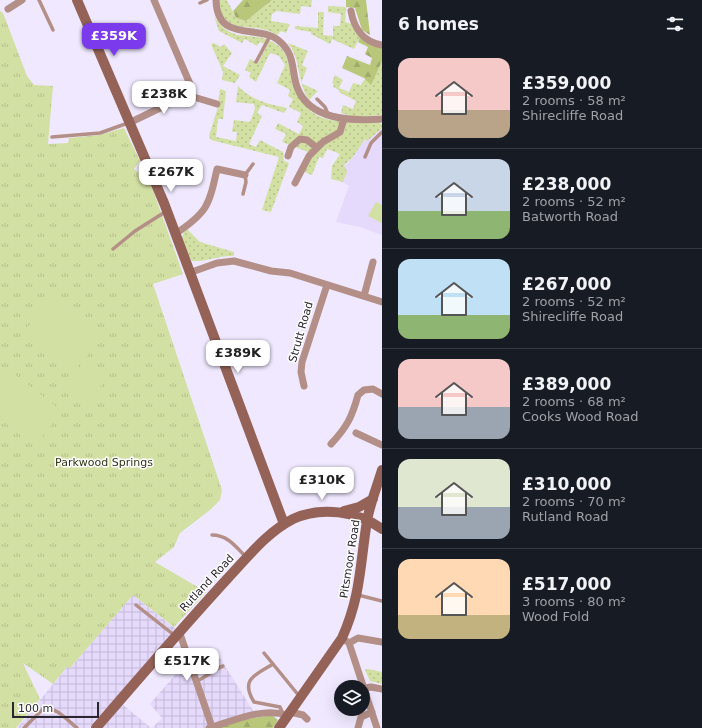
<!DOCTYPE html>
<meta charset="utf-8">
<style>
body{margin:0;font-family:"DejaVu Sans",sans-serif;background:#242831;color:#f1f3f6;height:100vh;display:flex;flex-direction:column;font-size:15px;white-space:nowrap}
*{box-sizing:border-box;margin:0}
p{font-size:13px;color:#9ea1a6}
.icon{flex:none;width:22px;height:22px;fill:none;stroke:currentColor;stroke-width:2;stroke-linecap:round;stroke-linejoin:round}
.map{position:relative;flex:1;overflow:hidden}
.side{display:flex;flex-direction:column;background:#171b24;width:320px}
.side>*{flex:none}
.fabs{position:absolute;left:334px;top:680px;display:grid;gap:8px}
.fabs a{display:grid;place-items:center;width:36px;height:36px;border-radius:50%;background:#171b24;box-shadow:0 4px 16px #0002;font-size:20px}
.scale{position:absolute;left:12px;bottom:10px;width:87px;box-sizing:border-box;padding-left:4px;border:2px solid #2a2630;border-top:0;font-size:11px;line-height:14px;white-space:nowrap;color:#2a2630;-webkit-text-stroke:3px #fff;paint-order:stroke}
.price{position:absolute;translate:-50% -34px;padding:0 9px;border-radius:8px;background:#fff;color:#222;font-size:13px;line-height:26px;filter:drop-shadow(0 1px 2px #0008)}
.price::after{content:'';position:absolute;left:50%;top:24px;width:12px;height:9px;margin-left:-6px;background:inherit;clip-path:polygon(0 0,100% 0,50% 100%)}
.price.selected{background:#7c3aed;color:#fff}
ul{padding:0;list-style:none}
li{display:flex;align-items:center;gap:12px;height:100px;padding:0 16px}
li+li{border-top:1px solid #363941}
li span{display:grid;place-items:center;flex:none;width:112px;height:80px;border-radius:12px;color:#555}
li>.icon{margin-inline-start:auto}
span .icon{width:48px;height:48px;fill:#fffc;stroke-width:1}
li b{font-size:17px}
h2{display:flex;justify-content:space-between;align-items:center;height:48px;padding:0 16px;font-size:17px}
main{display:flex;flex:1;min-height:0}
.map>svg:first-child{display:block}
</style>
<main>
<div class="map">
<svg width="382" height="728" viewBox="0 0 382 728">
<defs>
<pattern id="industrial-grid" width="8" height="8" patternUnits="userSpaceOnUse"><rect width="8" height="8" fill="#e5d9fc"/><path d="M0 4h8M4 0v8" fill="none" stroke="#c5bad8"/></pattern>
<pattern id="grass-dots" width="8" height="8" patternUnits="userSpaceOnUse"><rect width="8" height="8" fill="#d3e0a3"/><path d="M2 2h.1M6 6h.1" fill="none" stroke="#b5c08d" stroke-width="1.8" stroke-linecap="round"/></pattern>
<pattern id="forest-firs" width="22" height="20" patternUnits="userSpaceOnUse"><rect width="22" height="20" fill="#b9c77b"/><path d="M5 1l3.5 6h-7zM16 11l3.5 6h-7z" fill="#9fab6b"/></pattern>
<pattern id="park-tufts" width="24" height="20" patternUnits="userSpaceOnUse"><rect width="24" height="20" fill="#d3e0a3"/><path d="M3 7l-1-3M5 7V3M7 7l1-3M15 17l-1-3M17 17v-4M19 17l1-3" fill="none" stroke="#b5c08d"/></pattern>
</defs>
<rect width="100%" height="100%" fill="#efe8fe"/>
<!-- industrial -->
<path fill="url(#industrial-grid)" d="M133 595 177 630 121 703 151 728H17L68 666 70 668Z
M220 658 257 717 217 728H152L162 718 150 704 187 661 196 682Z"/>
<!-- built -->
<path fill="#e5d9fc" d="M382 128V235L360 227 336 222 349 186 343 182 347 172 344 166 353 157 365 138 367 141Z"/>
<!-- grass -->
<path fill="url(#grass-dots)" d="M219 0H227L236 18 246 21 272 0H312L311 7 301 6 300 14 277 11 272 14 271 21 290 24 286 33 281 31 277 35C274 33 270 31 266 30 245 24 220 33 219 0Z
M328 6 346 7 345 22 352 24 360 37 354 49 332 39 330 44 311 34V32L295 29V26L318 28V12H324L323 35 333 36V26H340L341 14 328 12Z
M214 16C234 48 254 27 277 45 289 53 289 68 292 80 293 89 298 95 303 102 306 105 309 111 313 113 329 124 360 123 379 122L382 125V128L367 141 365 139 353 157 344 165 347 172 343 182 331 179 332 166 340 154 327 149 323 158 319 157 312 175 304 172 313 154 282 142 286 134 275 129 278 123 299 134 303 126 297 122 301 113 289 107 293 99 288 96 290 90 277 83 285 65 279 56 270 53 256 82 249 77 251 73 245 70 250 59 258 63 267 45 260 42 257 46 245 39 242 43 219 31Z
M214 43 221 47 224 44 232 53 223 66 240 75 235 83 222 80 223 72 211 44Z
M288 43 308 51 302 65 307 68 301 83 318 91 309 100C296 80 302 62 288 43Z
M382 61V115L355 117 341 113 343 105 353 109 356 101 339 92V90L333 87 334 84 332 83 335 75 343 80 339 88 349 92 353 83 361 85C366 74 378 72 382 61Z
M238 86C251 100 268 104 287 108L284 113 262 105 257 113 262 116 249 144 256 147 260 140 283 152 284 161 289 163 271 212 262 210 279 157 211 140 209 136 217 110 220 89 226 91 223 119H218L216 137 236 141 237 132H232L234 120 250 122 255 109 254 104 236 102Z
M187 229 200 242 234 252V256C219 255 206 262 192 261 185 253 177 236 187 229Z
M368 669 382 672V684L370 681 365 670Z"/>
<!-- forest -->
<path fill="url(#forest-firs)" d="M243 0H272L246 21 236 18 233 11Z
M346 0H366L370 35 362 30 355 8 346 7Z
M360 37 382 48V61L371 85 364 78 342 68 347 56 370 65 372 58 365 54 368 47 358 42Z
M267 716H273L278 720 273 728H217L240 720Z"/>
<!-- park -->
<path fill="url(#park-tufts)" d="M0 11 3 13 27 76 34 85 53 86 48 144 68 143 69 138 99 135 124 128 140 161 134 169 150 182 183 274 153 284 222 490 220 500 210 510 180 533 174 547 155 562 206 592 174 627 133 595 70 668 67 667 53 684 23 663 40 699 16 728H0Z"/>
<!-- garden -->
<path fill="#d3e0a3" d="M376 202 382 205V223L368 216Z
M52 297 102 338 76 369 26 329Z
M86 367 105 380 86 406 67 393Z
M6 368 62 411 35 446 0 419V376Z"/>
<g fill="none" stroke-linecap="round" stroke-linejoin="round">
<!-- lane -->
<path stroke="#b38f87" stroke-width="3.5" d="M39 0 53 30
M200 3 207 0
M256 62 270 36
M317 99 325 107 328 114
M52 137 100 133 128 123
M365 157 371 143 382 132
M243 194 246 182 245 175 253 164
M113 249 135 231 165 212
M212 535C228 535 236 547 246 557
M358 595 382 601
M136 605 174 635
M264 653 300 697
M273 664C255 675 240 679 254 702L280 707 283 714
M197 681C207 677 212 670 223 666
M24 728 43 709C55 705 68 721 77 728"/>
<!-- street -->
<path stroke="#b38f87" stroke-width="7" d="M154 0 190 84V89L187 95
M216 0C217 43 257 24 278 40 296 54 291 70 297 87 309 121 353 121 382 119
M8 9 22 0
M351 11C354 29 364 42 382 45
M187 95 217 104
M131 122 187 95
M288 156 291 147 300 139 307 140 316 147
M295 183 309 156 323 142 340 132 344 119
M175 234C207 213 209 206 217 169L245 175
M189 273 217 263 234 261 271 271 290 273 382 302
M364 296 373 262
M304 386 301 372 302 362 327 285
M356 433 382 445
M331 444C347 427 352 417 358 395L364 390 373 389 382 394
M179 631 212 727
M342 638 349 643 377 728
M349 643 358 638 382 642
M365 688 371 687 382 689
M290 712 303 715 307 719
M209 728C233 721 262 707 287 715
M358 728 361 717 372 712"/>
<!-- secondary -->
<path stroke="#946257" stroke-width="10" d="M77 0 164 203 284 524
M344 511 359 507 373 499
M96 728C140 677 183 627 228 578 247 558 267 532 293 519 321 506 357 511 382 529
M279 728 342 638C361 596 360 564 367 521 370 503 377 487 382 470"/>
</g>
<g text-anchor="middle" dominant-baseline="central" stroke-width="3" stroke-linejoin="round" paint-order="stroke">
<!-- street labels -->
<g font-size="11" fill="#2a2630" stroke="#fff">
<text transform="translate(301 332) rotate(-74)">Strutt Road</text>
<text transform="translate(350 559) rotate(-81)">Pitsmoor Road</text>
<text transform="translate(207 583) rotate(-47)">Rutland Road</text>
</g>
<!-- park labels -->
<g font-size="11" fill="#2f3414" stroke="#fff">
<text x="104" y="462">Parkwood Springs</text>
</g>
</g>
</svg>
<div class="fabs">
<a><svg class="icon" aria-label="layers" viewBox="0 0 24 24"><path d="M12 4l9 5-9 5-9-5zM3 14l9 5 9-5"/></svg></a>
</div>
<div class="scale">100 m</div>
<b class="price selected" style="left:114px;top:57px">£359K</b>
<b class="price" style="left:164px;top:115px">£238K</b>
<b class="price" style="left:171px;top:193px">£267K</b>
<b class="price" style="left:238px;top:374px">£389K</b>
<b class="price" style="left:322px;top:501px">£310K</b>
<b class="price" style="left:187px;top:682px">£517K</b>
</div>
<section class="side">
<h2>6 homes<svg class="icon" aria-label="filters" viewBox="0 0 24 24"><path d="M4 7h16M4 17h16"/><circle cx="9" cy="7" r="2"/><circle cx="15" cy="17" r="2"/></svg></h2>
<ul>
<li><span style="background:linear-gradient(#f6c9c9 65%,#b9a48a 0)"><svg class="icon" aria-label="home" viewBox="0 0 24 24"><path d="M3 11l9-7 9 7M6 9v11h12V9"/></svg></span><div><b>£359,000</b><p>2 rooms · 58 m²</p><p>Shirecliffe Road</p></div></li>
<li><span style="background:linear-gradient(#c9d6e8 65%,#8fb573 0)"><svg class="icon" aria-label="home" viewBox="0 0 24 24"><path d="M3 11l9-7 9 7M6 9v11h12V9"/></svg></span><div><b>£238,000</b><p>2 rooms · 52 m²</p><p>Batworth Road</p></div></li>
<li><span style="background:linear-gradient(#bfe0f5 70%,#8fb573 0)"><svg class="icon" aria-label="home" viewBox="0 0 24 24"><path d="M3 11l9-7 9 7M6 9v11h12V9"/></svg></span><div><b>£267,000</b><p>2 rooms · 52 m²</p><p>Shirecliffe Road</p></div></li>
<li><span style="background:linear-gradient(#f6c9c9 60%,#9aa5b1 0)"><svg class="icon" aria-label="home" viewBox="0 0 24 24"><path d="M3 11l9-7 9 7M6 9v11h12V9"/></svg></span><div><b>£389,000</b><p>2 rooms · 68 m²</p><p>Cooks Wood Road</p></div></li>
<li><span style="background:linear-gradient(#dfe7d0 60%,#9aa5b1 0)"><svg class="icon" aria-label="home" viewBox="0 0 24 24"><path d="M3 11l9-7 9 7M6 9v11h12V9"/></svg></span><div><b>£310,000</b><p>2 rooms · 70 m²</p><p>Rutland Road</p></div></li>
<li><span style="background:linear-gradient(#ffd9b3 70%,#c2b280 0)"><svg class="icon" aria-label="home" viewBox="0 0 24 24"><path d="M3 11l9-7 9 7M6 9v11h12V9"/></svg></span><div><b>£517,000</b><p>3 rooms · 80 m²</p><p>Wood Fold</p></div></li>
</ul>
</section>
</main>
